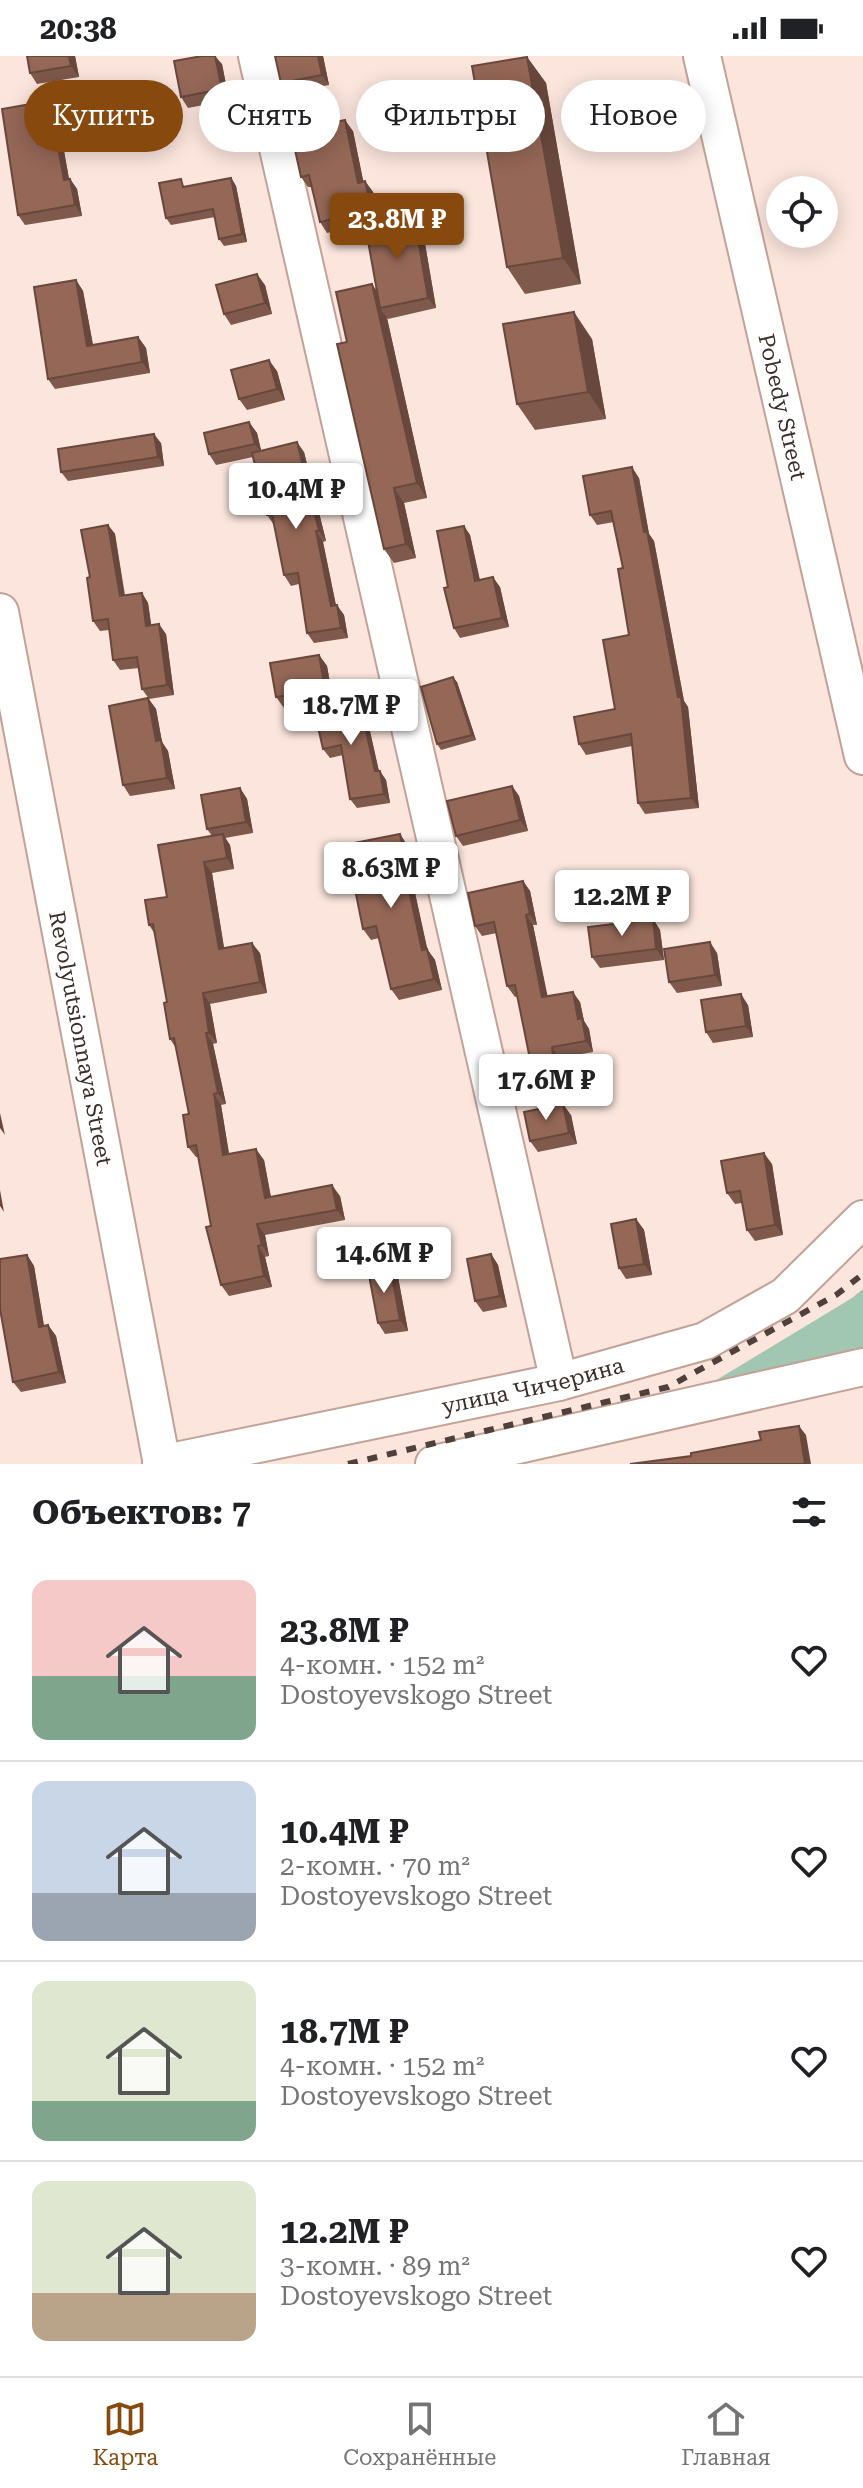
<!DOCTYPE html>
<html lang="ru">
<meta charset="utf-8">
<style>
body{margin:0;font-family:"Roboto Serif",serif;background:#f2f2f2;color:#202124;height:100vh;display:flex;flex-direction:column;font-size:30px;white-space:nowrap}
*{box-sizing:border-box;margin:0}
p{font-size:26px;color:#757577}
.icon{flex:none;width:44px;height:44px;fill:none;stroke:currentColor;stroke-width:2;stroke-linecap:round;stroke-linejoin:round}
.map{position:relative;height:1408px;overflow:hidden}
.sheet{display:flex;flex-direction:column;background:#fff;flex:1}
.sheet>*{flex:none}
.banner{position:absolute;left:24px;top:24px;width:816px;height:72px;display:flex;gap:16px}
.fabs{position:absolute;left:766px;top:120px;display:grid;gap:16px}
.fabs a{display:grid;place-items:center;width:72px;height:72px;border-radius:50%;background:#fff;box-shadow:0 4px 20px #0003;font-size:40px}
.price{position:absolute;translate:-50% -68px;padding:0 18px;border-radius:8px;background:#fff;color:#222;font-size:26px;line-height:52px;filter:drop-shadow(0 2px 4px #0008)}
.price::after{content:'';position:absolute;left:50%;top:48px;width:24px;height:18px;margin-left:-12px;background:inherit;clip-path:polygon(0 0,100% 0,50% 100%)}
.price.active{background:#88490f;color:#fff}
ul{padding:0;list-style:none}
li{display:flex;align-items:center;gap:24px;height:200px;padding:0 32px}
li+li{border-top:2px solid #e0e0e0}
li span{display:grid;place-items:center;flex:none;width:224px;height:160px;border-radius:16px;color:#555}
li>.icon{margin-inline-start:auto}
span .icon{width:96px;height:96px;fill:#fffc;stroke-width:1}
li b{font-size:34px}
h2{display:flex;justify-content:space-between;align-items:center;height:96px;padding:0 32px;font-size:34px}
.chip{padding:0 28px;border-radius:36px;background:#fff;box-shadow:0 4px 20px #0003;font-size:28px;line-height:72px}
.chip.active{background:#88490f;color:#fff}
.status{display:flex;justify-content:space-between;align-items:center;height:56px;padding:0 40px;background:#fff;direction:ltr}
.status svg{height:22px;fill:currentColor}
.menu{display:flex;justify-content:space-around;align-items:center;height:112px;border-top:2px solid #e0e0e0;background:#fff;font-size:22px;color:#757577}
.menu a{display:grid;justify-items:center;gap:4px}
.menu .active{color:#88490f}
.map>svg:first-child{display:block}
</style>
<div class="status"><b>20:38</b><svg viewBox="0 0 49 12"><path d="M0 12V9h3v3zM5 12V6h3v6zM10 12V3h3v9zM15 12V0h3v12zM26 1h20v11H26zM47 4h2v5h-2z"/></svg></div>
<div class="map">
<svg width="863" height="1408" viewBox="0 0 863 1408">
<rect width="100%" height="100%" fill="#fbe5dd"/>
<!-- green -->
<path fill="#a1c6b2" d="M863 1233V1299L685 1343 852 1242Z"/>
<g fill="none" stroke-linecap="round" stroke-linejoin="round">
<defs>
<g id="minor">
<path d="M257 0 559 1326"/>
<path id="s1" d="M702 0 863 700"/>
<path id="s2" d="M0 556 162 1408"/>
<path id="s3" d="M161 1408 559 1326 705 1285 785 1240 863 1163"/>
<path d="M434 1408 863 1311"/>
</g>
</defs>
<!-- minor casing -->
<use href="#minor" stroke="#c3a296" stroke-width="40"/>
<!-- minor -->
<use href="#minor" stroke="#fff" stroke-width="36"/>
<!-- rail -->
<path stroke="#4f403c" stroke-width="6" stroke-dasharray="10 10" stroke-linecap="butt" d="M348 1408 668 1331 836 1239 863 1218"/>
</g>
<!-- wall -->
<path fill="#7f594b" d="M27 0H75L79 21 37 28 30 17Z
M275 0H323L329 29 288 37 281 27Z
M527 1 546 27 581 228 525 238 507 211Z
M222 8 229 44 188 52 181 41Z
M31 48 38 58 43 87 57 85 64 95 69 123H70L77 133 82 160 25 169 18 159Z
M353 75 363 125H365L373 136 379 165 414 159 422 170 436 252 388 263 387 262 427 442 404 447 416 502 394 507 384 493 347 286 377 234 365 169 327 177 320 166 312 131H308L301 121Z
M231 122 236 130 247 186 224 190 219 183 215 161 171 169 166 162 186 131Z
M76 224 83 235 93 289 138 281 146 292 150 317 55 333 48 323Z
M265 229 272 258 231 269 224 258Z
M592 283 606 363 535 374 517 348Z
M277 315 285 344 247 354 239 343Z
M249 366 257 377 261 395 304 396 326 485 323 486 336 549 344 559 348 582 314 587 307 577 299 528 291 530 284 519 274 469 267 459 253 401 216 409 209 398Z
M161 387 164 410 68 425 61 416Z
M639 422 649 478 654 485 684 645 688 651 699 752 645 758 638 747 632 690 586 699 579 688 615 653 629 579 623 512 614 466 597 469 590 459Z
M108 469 115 478 125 539 142 537 148 547 151 570 166 578 174 639 149 643 142 633 139 612 120 614 113 604 109 574 100 575 93 565 90 521Z
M464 470 470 479 480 524 500 531 509 571 460 582 454 572 448 531Z
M319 599 327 610 333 644 284 652 276 641Z
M457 626 476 684 441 694 437 688Z
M148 642 156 653 162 686 168 695 175 733 130 740 123 729Z
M359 644 365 653 379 715 386 724 390 747 357 752 350 743 343 699 330 702 323 693Z
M512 730 519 740 528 775 463 790 456 780Z
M240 732 247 743 253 777 225 782 230 789 234 813 212 817 224 892 260 897 267 937 210 948 217 987 213 988 226 1048 221 1049 229 1098 264 1104 271 1141 340 1140 345 1164 265 1179 269 1200 265 1201 272 1231 229 1240 221 1229 199 1101H196L188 1091 189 1058 176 992 170 983 167 946 155 878 149 869 167 841 212 780 207 773Z
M400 778 407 789 414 822 412 823 427 893 435 904 442 934 399 944 391 933 379 882 371 884 363 873 364 837Z
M523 825 530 835 537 869H533L547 940 580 946 584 965 589 973 593 996 559 1002 560 1010 537 1014 530 1003 518 940 515 941 507 930 497 877 482 880 475 870Z
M653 863 660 874 664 904 600 912 592 901Z
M717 897 722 930 677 937 669 926Z
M748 949 753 981 713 987 706 976Z
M571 1059 577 1088 538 1096 530 1085Z
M772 1108 783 1179 755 1185 747 1174 742 1147 735 1148 727 1137Z
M636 1163 644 1174 652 1219 626 1223 619 1212Z
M491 1198 498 1209 507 1251 483 1256 475 1245Z
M27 1199 34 1210 44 1270 48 1269 56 1280 66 1327 21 1336 13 1326Z
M390 1210 398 1221 408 1275 385 1278 378 1267Z"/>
<!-- shaded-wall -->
<path fill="#68483d" d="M69 0H75L79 21 71 10Z
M215 0 222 8 229 44 222 33Z
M318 0H323L329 29 322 19Z
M527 1 546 27 581 228 563 202Z
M31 48 38 58 45 98 38 88Z
M345 64 353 75 366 138 358 127Z
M57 85 64 95 71 134 64 124Z
M231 122 236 130 247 186 242 178Z
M70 123 77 133 82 160 75 149Z
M365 125 373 136 380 166 372 155Z
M414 159 422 170 436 252 428 242Z
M257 218 265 229 272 258 265 247Z
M76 224 83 235 95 300 87 290Z
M372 228 382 242 380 252 387 262 427 442 417 427Z
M574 256 592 283 606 363 588 336Z
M138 281 146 292 150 317 142 306Z
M269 304 277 315 285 344 277 333Z
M249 366 257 377 262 398 255 388Z
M154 378 161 387 164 410 158 401Z
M297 386 304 396 326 485 319 475Z
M632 411 639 422 649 478 654 485 684 645 688 651 699 752 691 742 678 641Z
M394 432 404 447 416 502 406 488Z
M108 469 115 478 126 550 120 540Z
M464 470 470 479 482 535 475 525Z
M316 475 323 486 338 560 331 550Z
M493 521 500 531 509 571 502 562Z
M142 537 148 547 153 580 146 570Z
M337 549 344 559 348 582 341 572Z
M159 568 166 578 174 639 167 629Z
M319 599 327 610 333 644 325 633Z
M453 621 457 626 476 684 472 679Z
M148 642 156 653 162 686 168 695 175 733 167 722 156 685Z
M359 644 365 653 381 725 375 715Z
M380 715 386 724 390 747 384 738Z
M512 730 519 740 528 775 520 764Z
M240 732 247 743 253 777 246 766Z
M223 778 230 789 234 813 227 802Z
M400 778 407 789 414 822 407 812Z
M204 806 212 817 226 904 219 893Z
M404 812 412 823 430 905 422 894Z
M523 825 530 835 537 869 530 858Z
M526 859 533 869 550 952 542 941Z
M653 863 660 874 664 904 656 893Z
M710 886 717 897 722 930 715 919Z
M252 887 260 897 267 937 260 926Z
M427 893 435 904 442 934 434 923Z
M573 936 580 946 584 965 589 973 593 996 586 985 578 963Z
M203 937 210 948 217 987 209 977Z
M741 938 748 949 753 981 746 970Z
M206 977 213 988 226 1048 218 1037Z
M552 991 559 1002 560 1010 553 999Z
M214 1038 221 1049 231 1110 223 1099Z
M563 1048 571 1059 577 1088 569 1077Z
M0 1057 5 1079 0 1072Z
M256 1093 264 1104 273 1153 265 1142Z
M764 1097 772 1108 783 1179 775 1169Z
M332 1129 340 1140 345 1164 337 1154Z
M0 1134 4 1156 0 1150Z
M636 1163 644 1174 652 1219 644 1208Z
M257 1168 265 1179 269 1200 262 1189Z
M258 1190 265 1201 272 1231 264 1220Z
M491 1198 498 1209 507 1251 500 1240Z
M27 1199 34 1210 46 1282 39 1271Z
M390 1210 398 1221 408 1275 400 1264Z
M48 1269 56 1280 66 1327 59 1316Z
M799 1370 806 1379 811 1408H805Z"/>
<!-- building -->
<path fill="#946757" stroke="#68483d" stroke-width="2" d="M27 0H69L71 10 30 17Z
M202 0H215L222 33 181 41 174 5Z
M275 0H318L322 19 281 27Z
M527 1 563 202 507 211 472 10Z
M31 48 38 88 57 85 64 124 70 123 75 149 18 159 2 53Z
M345 64 358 127 365 125 372 155 320 166 309 119 301 121 291 76Z
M231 122 242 178 219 183 213 153 166 162 159 127 181 123 183 131Z
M414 159 428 242 380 252 365 168Z
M257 218 265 247 224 258 216 229Z
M76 224 87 290 138 281 142 306 48 323 34 231Z
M372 228 417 427 394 432 406 488 384 493 337 288 347 286 336 236Z
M574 256 588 336 517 348 503 268Z
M269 304 277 333 239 343 231 314Z
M249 366 255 388 209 398 204 377Z
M154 378 158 401 61 416 58 393Z
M297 386 319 475H316L331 550 337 549 341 572 307 577 298 517 284 519 272 458 267 459 252 397Z
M632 411 644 476 647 475 678 641H681L691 742 638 747 631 678 579 688 574 661 615 653 603 584 629 579 618 513 623 512 611 455 590 459 583 420Z
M108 469 120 540 142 537 146 570 159 568 167 629 142 633 137 601 113 604 108 563 93 565 87 522 90 521 81 474Z
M464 470 475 525 493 521 502 562 454 572 444 532 448 531 437 475Z
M319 599 325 633 276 641 270 607Z
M453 621 472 679 437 688 421 631Z
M148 642 156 685 161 684 167 722 123 729 109 650Z
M359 644 375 715H380L384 738 350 743 341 689 323 693 314 653Z
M512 730 520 764 456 780 447 745Z
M240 732 246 766 207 773 201 739Z
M223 778 227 802 204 806 219 893 252 887 260 926 203 937 209 977H206L218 1037 214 1038 223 1099 256 1093 265 1142 332 1129 337 1154 257 1168 262 1189 258 1190 264 1220 221 1229 206 1171 211 1170 196 1089 188 1091 183 1059 189 1058 174 982 170 983 164 947 167 946 153 868 149 869 145 844 167 841 158 789Z
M400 778 407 812H404L422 894 427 893 434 923 391 933 376 870 363 873 356 838 364 837 354 787Z
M523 825 530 858 526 859 542 941 573 936 578 963 582 962 586 985 552 991 553 999 530 1003 515 929 507 930 494 866 475 870 468 837Z
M653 863 656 893 592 901 588 871Z
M710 886 715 919 669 926 664 893Z
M741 938 746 970 706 976 701 944Z
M563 1048 569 1077 530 1085 524 1056Z
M764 1097 775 1169 747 1174 740 1135 727 1137 721 1105Z
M636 1163 644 1208 619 1212 611 1168Z
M491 1198 500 1240 475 1245 467 1203Z
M27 1199 39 1271 48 1269 59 1316 13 1326 0 1253V1203Z
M390 1210 400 1264 378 1267 368 1214Z
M799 1370 805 1408H630L691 1400V1397L761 1384 759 1376Z"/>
<g text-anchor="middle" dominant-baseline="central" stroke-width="8" stroke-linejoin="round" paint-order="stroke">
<!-- street labels -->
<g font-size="22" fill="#3b2d29" stroke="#fff">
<text stroke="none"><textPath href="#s1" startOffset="360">Pobedy Street</textPath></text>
<text stroke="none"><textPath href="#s2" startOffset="434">Revolyutsionnaya Street</textPath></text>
<text stroke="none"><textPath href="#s3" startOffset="380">улица Чичерина</textPath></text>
</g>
</g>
</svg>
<div class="fabs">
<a><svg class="icon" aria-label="locate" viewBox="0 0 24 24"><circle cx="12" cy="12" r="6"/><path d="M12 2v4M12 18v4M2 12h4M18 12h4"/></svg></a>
</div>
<b class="price active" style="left:397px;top:205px">23.8M ₽</b>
<b class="price" style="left:296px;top:475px">10.4M ₽</b>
<b class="price" style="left:351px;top:691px">18.7M ₽</b>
<b class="price" style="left:391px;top:854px">8.63M ₽</b>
<b class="price" style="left:622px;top:882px">12.2M ₽</b>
<b class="price" style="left:546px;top:1066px">17.6M ₽</b>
<b class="price" style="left:384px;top:1239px">14.6M ₽</b>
<div class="banner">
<a class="chip active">Купить</a>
<a class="chip">Снять</a>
<a class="chip">Фильтры</a>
<a class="chip">Новое</a>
</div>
</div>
<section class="sheet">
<h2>Объектов: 7<svg class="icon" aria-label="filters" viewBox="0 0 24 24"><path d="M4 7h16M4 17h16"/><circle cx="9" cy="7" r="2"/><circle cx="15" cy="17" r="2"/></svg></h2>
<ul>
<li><span style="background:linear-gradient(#f6c9c9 60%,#7fa58c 0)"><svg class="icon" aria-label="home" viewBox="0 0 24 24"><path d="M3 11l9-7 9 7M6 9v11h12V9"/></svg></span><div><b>23.8M ₽</b><p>4-комн. · 152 m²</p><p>Dostoyevskogo Street</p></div><svg class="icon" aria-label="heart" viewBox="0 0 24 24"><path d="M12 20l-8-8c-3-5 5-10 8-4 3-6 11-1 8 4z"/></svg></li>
<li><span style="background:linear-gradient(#c9d6e8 70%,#9aa5b1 0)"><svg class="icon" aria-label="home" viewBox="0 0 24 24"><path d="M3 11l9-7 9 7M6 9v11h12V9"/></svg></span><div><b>10.4M ₽</b><p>2-комн. · 70 m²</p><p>Dostoyevskogo Street</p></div><svg class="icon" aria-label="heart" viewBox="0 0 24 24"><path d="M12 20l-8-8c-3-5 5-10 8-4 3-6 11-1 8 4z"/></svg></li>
<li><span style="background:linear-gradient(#dfe7d0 75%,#7fa58c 0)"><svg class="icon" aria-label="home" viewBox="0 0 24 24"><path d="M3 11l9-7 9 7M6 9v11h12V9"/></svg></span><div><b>18.7M ₽</b><p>4-комн. · 152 m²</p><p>Dostoyevskogo Street</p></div><svg class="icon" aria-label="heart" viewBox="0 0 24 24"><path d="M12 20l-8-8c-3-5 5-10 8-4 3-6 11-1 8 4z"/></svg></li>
<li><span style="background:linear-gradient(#dfe7d0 70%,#b9a48a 0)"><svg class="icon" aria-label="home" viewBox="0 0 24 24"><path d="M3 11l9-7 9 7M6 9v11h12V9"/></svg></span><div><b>12.2M ₽</b><p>3-комн. · 89 m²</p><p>Dostoyevskogo Street</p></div><svg class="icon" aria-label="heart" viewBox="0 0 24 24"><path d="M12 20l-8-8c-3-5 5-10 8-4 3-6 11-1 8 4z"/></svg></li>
</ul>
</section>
<nav class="menu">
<a class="active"><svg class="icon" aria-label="map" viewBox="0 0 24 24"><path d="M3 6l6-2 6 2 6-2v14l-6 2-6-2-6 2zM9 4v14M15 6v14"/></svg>Карта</a>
<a><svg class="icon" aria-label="saved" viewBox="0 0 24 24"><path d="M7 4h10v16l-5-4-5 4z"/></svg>Сохранённые</a>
<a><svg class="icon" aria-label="home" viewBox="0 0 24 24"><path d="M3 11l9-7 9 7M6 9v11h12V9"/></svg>Главная</a>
</nav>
